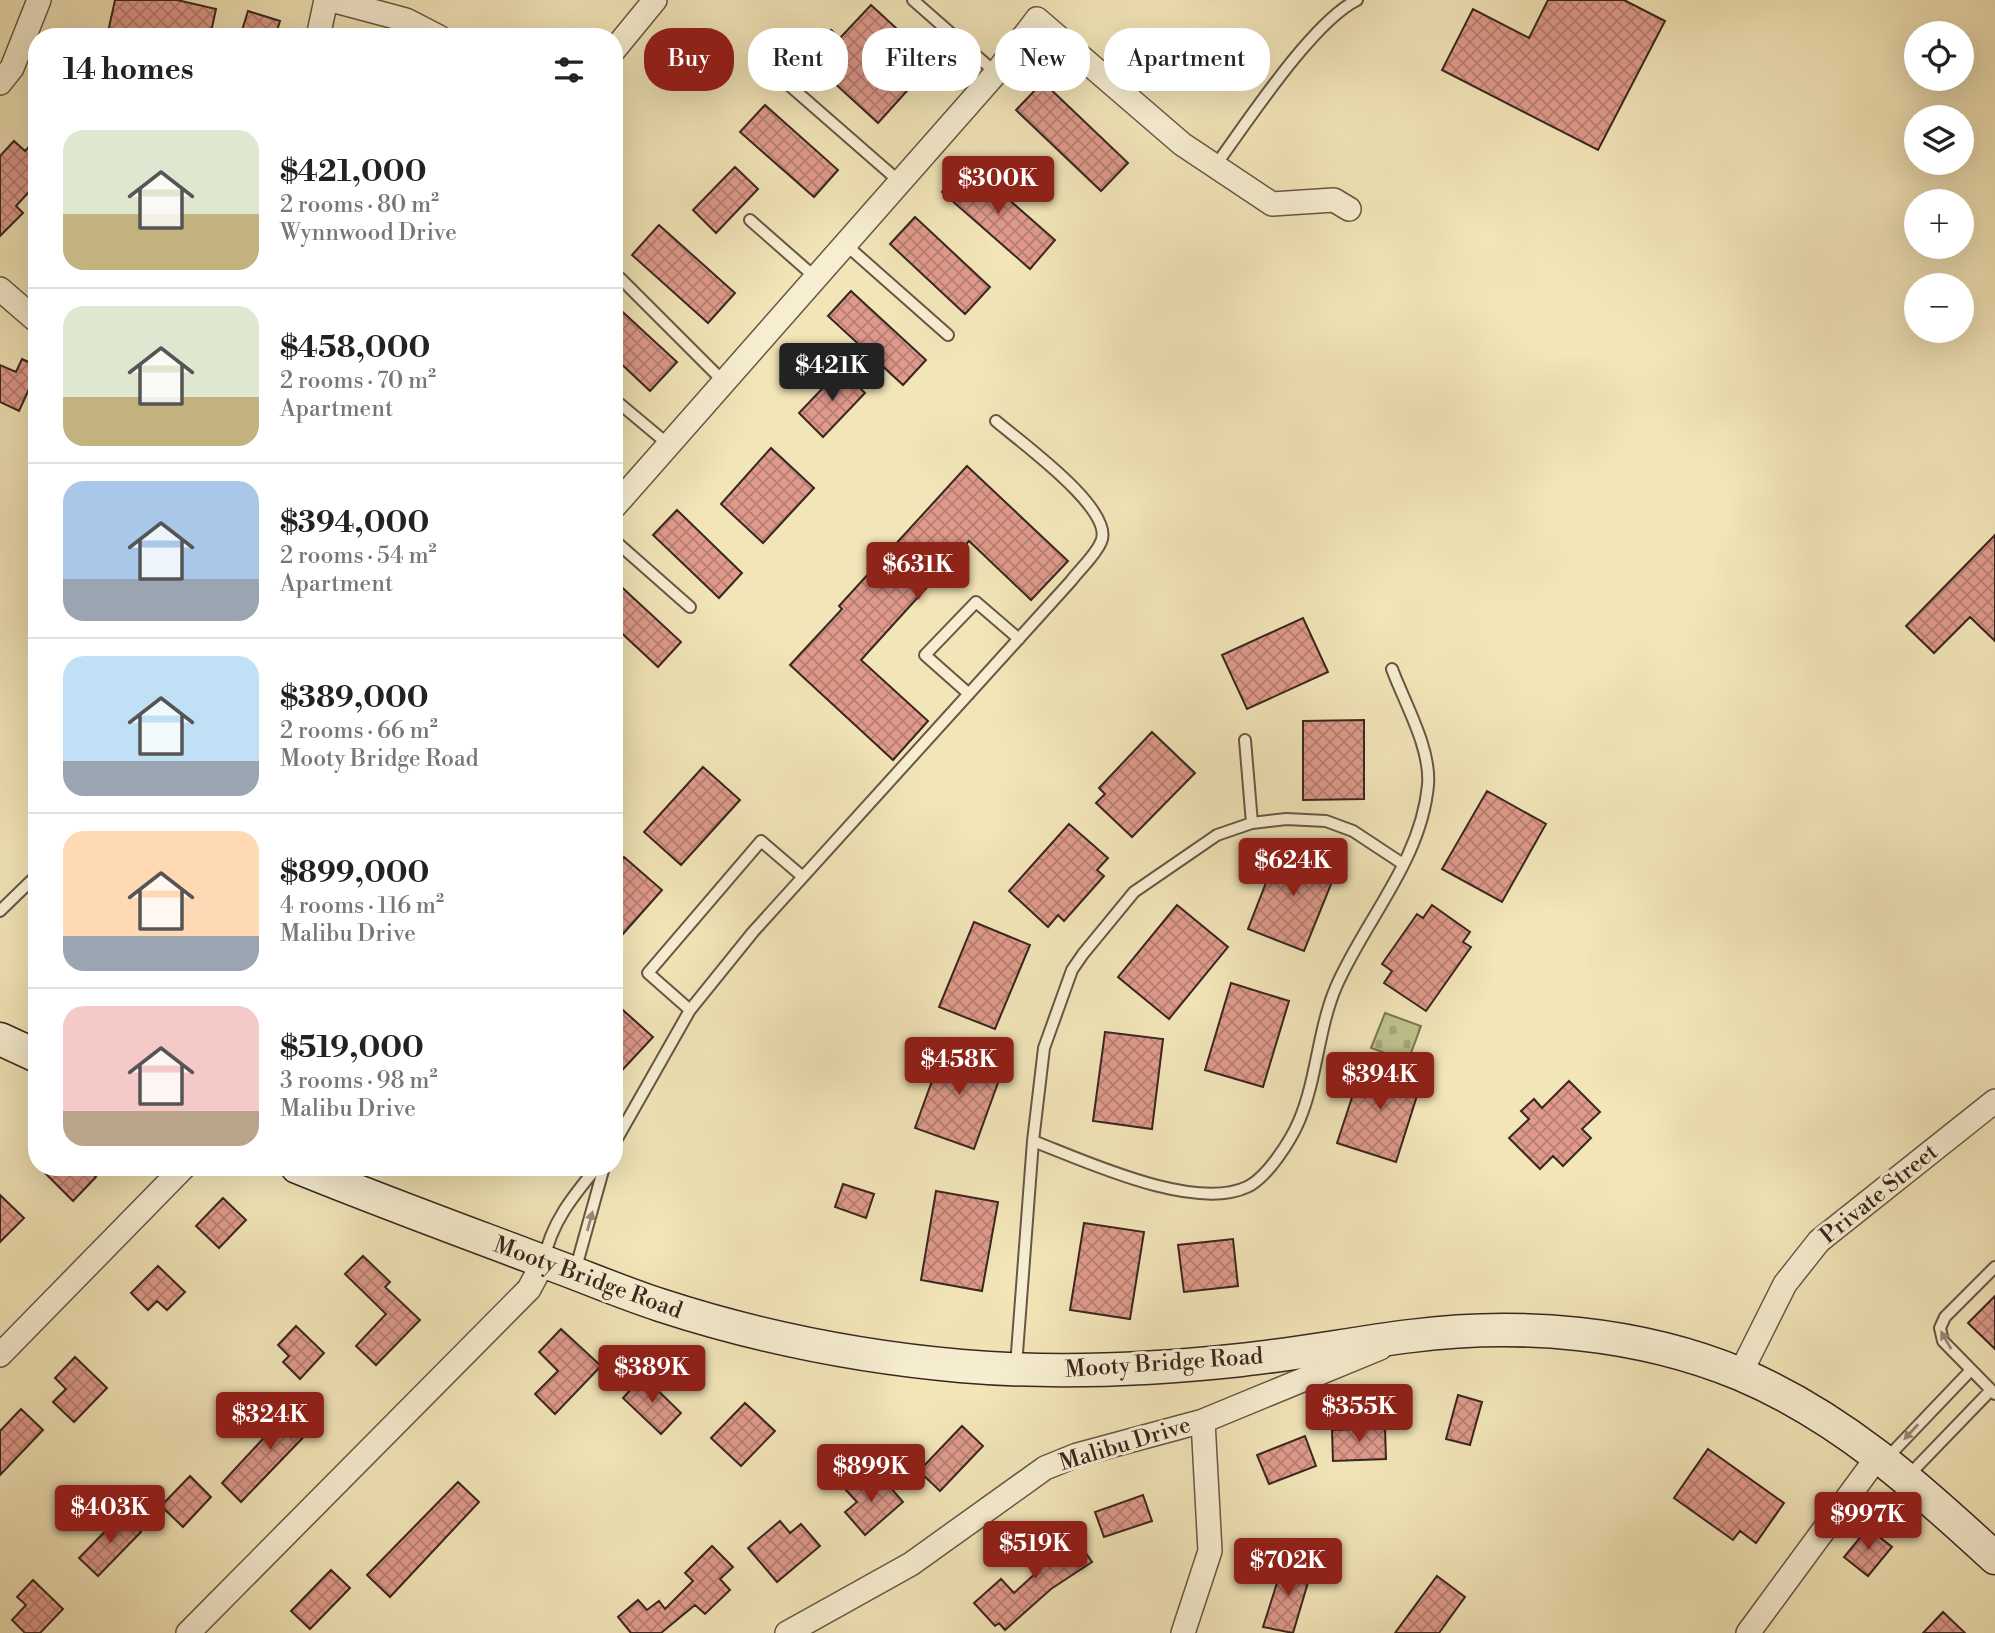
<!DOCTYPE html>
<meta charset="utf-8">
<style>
body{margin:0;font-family:"Libre Bodoni",serif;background:#f6f6f6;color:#222;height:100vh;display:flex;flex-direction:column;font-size:26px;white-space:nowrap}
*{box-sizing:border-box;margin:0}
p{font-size:23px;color:#767676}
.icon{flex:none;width:38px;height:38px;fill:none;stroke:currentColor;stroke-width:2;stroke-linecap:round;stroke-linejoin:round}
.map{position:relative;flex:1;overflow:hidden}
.drawer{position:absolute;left:28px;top:28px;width:595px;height:1148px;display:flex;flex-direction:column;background:#fff;border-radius:28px;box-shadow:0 7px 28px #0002}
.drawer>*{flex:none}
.top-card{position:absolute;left:644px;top:28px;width:665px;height:63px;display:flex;gap:14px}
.tools{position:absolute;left:1904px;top:21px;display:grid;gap:14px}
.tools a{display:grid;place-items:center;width:70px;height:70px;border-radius:50%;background:#fff;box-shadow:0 7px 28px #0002;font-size:35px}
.price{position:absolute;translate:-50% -60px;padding:0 16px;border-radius:7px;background:#8f2418;color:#fff;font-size:23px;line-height:46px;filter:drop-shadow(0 2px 4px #0008)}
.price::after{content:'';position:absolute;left:50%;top:42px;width:21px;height:16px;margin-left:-10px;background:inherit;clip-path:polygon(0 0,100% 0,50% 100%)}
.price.current{background:#222;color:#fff}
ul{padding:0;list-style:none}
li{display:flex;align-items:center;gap:21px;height:175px;padding:0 35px}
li+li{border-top:2px solid #e0e0e0}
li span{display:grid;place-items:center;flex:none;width:196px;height:140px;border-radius:21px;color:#555}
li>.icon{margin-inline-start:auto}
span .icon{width:84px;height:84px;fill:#fffc;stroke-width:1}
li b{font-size:30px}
h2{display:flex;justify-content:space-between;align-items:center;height:84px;padding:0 35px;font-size:30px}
.pill{padding:0 24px;border-radius:28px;background:#fff;box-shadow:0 7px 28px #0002;font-size:24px;line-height:63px}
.pill.current{background:#8f2418;color:#fff}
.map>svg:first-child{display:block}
</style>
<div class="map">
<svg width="1995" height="1633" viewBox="0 0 1995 1633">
<defs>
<pattern id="cemetery-stones" width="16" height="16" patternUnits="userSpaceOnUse" patternTransform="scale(1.75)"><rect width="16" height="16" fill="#bec38c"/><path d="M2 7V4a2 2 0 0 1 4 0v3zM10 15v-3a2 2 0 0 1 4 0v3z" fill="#a4a778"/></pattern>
<pattern id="building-cross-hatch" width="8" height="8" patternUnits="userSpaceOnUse" patternTransform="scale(1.75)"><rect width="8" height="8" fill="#df9a8b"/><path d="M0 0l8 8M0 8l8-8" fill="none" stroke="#b67d71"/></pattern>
</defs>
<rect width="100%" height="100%" fill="#f2e5b8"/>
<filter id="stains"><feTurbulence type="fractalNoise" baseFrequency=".00286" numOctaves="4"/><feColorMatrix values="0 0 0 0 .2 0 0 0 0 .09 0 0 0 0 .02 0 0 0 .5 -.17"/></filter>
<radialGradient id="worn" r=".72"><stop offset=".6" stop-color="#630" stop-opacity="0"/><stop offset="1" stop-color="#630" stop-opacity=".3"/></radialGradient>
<!-- cemetery -->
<path fill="url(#cemetery-stones)" stroke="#7c7456" stroke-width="2" d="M1385 1013 1421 1026 1408 1061 1371 1048Z"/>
<!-- building -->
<path fill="url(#building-cross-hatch)" stroke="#39261f" stroke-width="2" d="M115 0H177L216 9 210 37H130L108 32Z
M1548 0H1624L1665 21 1598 150 1442 70 1473 9 1529 38Z
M871 5 933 62 878 123 806 57 831 30 840 38Z
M248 11 280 21 275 37H240Z
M1043 82 1128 163 1101 191 1016 110Z
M765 105 838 170 814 197 740 132Z
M37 138V183L16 206 23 213 0 236V156L14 141 25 151Z
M967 163 1055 240 1030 269 942 192Z
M735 167 758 189 716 233 693 210Z
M915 217 990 287 965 314 890 244Z
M659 225 735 293 708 323 632 255Z
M851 291 926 360 903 385 828 316Z
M614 304 677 362 650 391 614 357Z
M22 359 37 366V372L19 411 0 402V365L16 372Z
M841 369 865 393 823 437 799 413Z
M771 448 814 488 763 543 721 504Z
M967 466 1068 561 1031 600 969 541 861 660 928 721 893 760 790 665 842 609 839 606Z
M677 510 742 573 719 598 653 535Z
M1995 535V641L1970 617 1934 653 1906 626Z
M614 580 681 642 658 667 614 626Z
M1303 618 1328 672 1247 709 1222 655Z
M1364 720V799L1303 800V721Z
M1152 732 1195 773 1132 837 1096 803 1105 794 1099 788Z
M703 767 740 800 681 865 644 832Z
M1487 791 1546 824 1502 902 1442 869Z
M1069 824 1108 858 1097 870 1104 876 1064 921 1058 915 1048 927 1009 891Z
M1281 844 1338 867 1304 951 1248 929Z
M624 857 662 890 614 944V868Z
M1177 905 1228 947 1169 1019 1118 977Z
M1432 905 1470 932 1463 942 1471 947 1426 1011 1384 983 1392 971 1382 964 1417 914 1423 918Z
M974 922 1030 945 995 1029 939 1007Z
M1231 983 1289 1001 1263 1087 1205 1070Z
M614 1002 653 1037 614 1079Z
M1105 1032 1163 1039 1152 1129 1093 1121Z
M945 1045 1004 1066 974 1149 915 1128Z
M1364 1061 1422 1080 1396 1162 1337 1143Z
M1569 1081 1600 1112 1582 1129 1591 1138 1563 1166 1553 1156 1540 1169 1509 1138 1529 1119 1521 1111 1534 1099 1542 1108Z
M39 1167H85L96 1177 73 1201Z
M843 1184 874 1194 866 1218 835 1207Z
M936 1191 998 1202 982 1291 921 1280Z
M0 1195 24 1218 0 1242Z
M223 1198 246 1220 219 1248 196 1226Z
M1084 1223 1144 1232 1130 1319 1070 1310Z
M1233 1239 1238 1286 1184 1292 1178 1245Z
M363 1256 390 1282 385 1287 420 1320 376 1365 356 1346 386 1314 345 1274Z
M158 1266 185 1292 167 1310 157 1301 148 1310 131 1293Z
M1995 1296V1349L1968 1323Z
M296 1326 324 1353 300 1379 283 1362 289 1356 278 1345Z
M561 1329 601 1366 555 1414 535 1394 558 1371 539 1352Z
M75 1357 107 1388 74 1422 53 1402 66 1389 55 1378Z
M643 1376 681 1413 661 1434 623 1398Z
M1458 1395 1482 1402 1470 1445 1446 1439Z
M297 1402 318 1422 241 1502 222 1483Z
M745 1403 775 1431 741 1466 711 1438Z
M21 1409 43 1430 0 1475V1431Z
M962 1426 983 1446 940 1491 919 1471Z
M1385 1428 1386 1459 1333 1461 1332 1430Z
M1305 1436 1316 1466 1269 1484 1257 1455Z
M1708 1449 1784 1503 1756 1543 1740 1531 1733 1540 1674 1498Z
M190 1476 211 1497 183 1527 161 1506Z
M863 1476 873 1488 883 1479 903 1502 865 1535 845 1512 857 1502 846 1490Z
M458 1482 479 1502 390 1597 367 1575Z
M1143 1495 1152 1521 1104 1537 1095 1512Z
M122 1514 141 1532 98 1576 79 1558Z
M780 1521 790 1533 801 1524 820 1546 777 1582 748 1548Z
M1868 1528 1892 1547 1868 1576 1844 1557Z
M1070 1530 1092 1562 1051 1589 1005 1630 999 1623 995 1626 974 1603 1001 1579 1014 1593 1038 1571 1030 1559Z
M712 1546 733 1567 720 1579 730 1590 705 1614 695 1605 661 1633H631L618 1617 638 1600 647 1610 659 1601 665 1609 693 1581 685 1573Z
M1284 1561 1312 1569 1293 1633 1263 1627Z
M331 1570 350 1588 310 1629 291 1611Z
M1437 1576 1465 1597 1439 1633H1395Z
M33 1580 63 1609 40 1633H25L12 1620 26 1605 17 1597Z
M1943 1612 1965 1633H1923Z"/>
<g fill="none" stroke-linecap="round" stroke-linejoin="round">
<defs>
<path id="lane" d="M913 0 996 73
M774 72 900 182
M1215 166C1246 124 1312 22 1357 0
M750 220 816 278
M845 244 948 335
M620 278 723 381
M614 399 669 445
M614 540 690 607
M969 694 925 655 976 602 1019 639
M1245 740 1252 823
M0 911 37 875
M690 1010 648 973 761 841 803 877
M1033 1141C1085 1161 1194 1212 1247 1187 1267 1178 1291 1140 1299 1121 1317 1079 1318 1029 1336 987 1365 920 1421 861 1428 785 1431 748 1405 704 1392 669
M614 1144 690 1010 753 932 1071 581C1080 569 1095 556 1101 542 1116 510 1019 441 996 421
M544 1260C551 1223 573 1196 597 1167
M1995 1267 1945 1317 1940 1328 1943 1341 1995 1394
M575 1271 604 1167
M1016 1366 1033 1141 1044 1048 1072 970 1083 954 1134 892 1217 835 1252 823 1286 819 1326 821 1353 831 1403 864
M1886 1459 1971 1370
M1907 1477 1991 1390"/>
<path id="street" d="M331 0 406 20 439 37
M318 37 326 0
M614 50 655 0
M0 83 12 68 39 0
M0 289 37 321
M614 507 996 73 1037 19 1182 144 1272 204 1334 200 1349 209
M0 1355 184 1167
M1740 1374 1785 1284 1819 1241 1995 1101
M188 1633 529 1289 544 1261
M787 1633 911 1564 1045 1468 1077 1455 1203 1421 1380 1348
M1183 1633 1210 1551 1203 1421
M1748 1633 1879 1455"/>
<path id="secondary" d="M0 1039 37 1056
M297 1167C378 1200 460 1230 542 1261 581 1275 620 1292 660 1305 758 1337 859 1357 961 1366 1054 1374 1148 1370 1241 1360 1298 1354 1354 1343 1411 1336 1520 1322 1639 1332 1740 1374 1840 1416 1917 1486 1995 1558"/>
</defs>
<!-- lane casing -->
<use href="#lane" stroke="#675645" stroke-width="14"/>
<!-- street casing -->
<use href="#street" stroke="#675645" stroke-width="26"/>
<!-- secondary casing -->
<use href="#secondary" stroke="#39261f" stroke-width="35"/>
<!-- lane -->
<use href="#lane" stroke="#f7eed1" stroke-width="10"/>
<!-- street -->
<use href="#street" stroke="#f7eed1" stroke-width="23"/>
<!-- secondary -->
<use href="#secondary" stroke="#f7eed1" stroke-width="32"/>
</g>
<!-- one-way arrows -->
<defs><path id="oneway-solid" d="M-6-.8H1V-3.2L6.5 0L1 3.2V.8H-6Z" transform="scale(1.75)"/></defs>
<g fill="#988a78">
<use href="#oneway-solid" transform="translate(590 1221) rotate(-75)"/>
<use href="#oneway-solid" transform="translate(1946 1340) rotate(-120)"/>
<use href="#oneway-solid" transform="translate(1911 1432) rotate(133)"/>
</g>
<g text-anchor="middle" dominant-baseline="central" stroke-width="6" stroke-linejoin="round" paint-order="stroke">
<!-- street labels -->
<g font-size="23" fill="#39261f" stroke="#f7eed1">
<text transform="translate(1879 1194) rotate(-39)">Private Street</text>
<text transform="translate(588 1278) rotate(20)">Mooty Bridge Road</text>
<text transform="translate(1164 1363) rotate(-4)">Mooty Bridge Road</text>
<text transform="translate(1125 1444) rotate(-17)">Malibu Drive</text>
</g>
</g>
<rect width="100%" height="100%" filter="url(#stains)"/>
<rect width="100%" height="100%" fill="url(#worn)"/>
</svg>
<div class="tools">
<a><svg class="icon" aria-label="locate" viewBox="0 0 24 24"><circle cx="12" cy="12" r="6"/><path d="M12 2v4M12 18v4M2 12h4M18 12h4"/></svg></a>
<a><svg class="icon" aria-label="layers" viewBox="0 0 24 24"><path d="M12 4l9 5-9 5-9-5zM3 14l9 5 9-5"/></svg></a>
<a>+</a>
<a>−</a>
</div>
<b class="price" style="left:998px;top:216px">$300K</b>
<b class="price current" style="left:832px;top:403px">$421K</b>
<b class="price" style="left:918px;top:602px">$631K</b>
<b class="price" style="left:1293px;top:898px">$624K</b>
<b class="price" style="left:959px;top:1097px">$458K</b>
<b class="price" style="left:1380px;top:1112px">$394K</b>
<b class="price" style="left:652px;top:1405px">$389K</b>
<b class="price" style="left:1359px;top:1444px">$355K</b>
<b class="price" style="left:270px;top:1452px">$324K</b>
<b class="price" style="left:871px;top:1504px">$899K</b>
<b class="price" style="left:110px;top:1545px">$403K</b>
<b class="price" style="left:1868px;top:1552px">$997K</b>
<b class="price" style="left:1035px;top:1581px">$519K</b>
<b class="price" style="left:1288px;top:1598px">$702K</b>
<div class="top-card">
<a class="pill current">Buy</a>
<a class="pill">Rent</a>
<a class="pill">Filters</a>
<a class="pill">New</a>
<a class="pill">Apartment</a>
</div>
<section class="drawer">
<h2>14 homes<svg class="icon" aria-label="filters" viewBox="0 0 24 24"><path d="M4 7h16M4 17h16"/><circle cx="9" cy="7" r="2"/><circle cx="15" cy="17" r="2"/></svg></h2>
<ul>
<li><span style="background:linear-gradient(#dfe7d0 60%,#c2b280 0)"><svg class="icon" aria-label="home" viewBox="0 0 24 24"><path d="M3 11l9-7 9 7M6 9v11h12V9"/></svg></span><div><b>$421,000</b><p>2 rooms · 80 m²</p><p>Wynnwood Drive</p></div></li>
<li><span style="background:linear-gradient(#dfe7d0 65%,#c2b280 0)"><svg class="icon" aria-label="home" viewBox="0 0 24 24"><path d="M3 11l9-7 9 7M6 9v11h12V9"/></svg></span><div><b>$458,000</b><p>2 rooms · 70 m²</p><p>Apartment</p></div></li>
<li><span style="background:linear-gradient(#a9c7e8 70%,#9aa5b1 0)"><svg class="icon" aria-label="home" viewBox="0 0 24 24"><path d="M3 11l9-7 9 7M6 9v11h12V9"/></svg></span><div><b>$394,000</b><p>2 rooms · 54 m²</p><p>Apartment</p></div></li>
<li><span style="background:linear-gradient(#bfe0f5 75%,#9aa5b1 0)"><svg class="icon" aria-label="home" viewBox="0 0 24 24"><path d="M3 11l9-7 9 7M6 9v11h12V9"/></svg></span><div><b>$389,000</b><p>2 rooms · 66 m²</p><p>Mooty Bridge Road</p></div></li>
<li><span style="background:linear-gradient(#ffd9b3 75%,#9aa5b1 0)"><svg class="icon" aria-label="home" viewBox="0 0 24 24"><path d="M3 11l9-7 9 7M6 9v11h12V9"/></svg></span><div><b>$899,000</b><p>4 rooms · 116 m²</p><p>Malibu Drive</p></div></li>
<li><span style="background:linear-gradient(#f6c9c9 75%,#b9a48a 0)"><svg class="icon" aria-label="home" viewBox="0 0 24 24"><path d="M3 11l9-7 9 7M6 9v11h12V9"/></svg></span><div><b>$519,000</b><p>3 rooms · 98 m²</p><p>Malibu Drive</p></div></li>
</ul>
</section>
</div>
